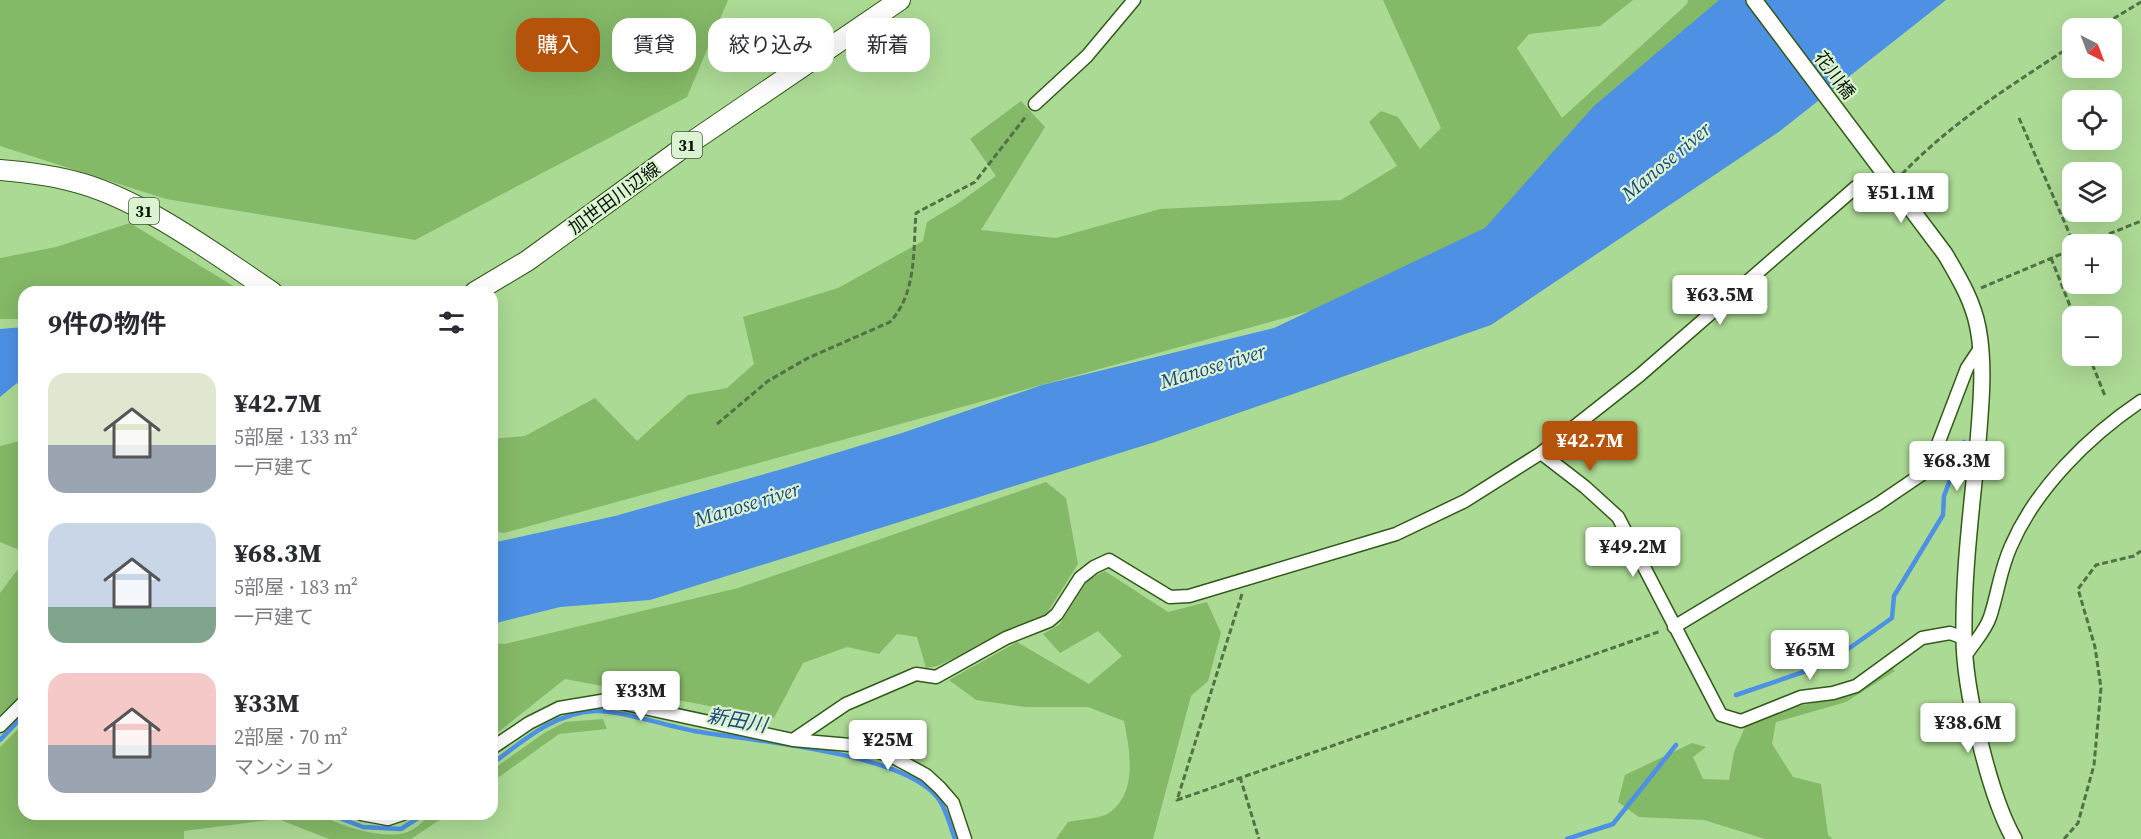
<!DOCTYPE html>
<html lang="ja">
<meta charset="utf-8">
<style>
body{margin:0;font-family:"Source Serif 4","Noto Sans JP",serif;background:#f2f2f3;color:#2b2b33;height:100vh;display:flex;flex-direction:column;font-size:22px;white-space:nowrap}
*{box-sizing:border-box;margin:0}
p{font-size:20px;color:#7c7c81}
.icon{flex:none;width:33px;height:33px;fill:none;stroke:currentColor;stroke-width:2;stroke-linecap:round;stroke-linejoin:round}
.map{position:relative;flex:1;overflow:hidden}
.details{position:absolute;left:18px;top:286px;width:480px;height:534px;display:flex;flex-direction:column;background:#fff;border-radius:18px;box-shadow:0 6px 24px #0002}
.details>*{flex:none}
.top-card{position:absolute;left:516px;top:18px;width:570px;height:54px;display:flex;gap:12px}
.needle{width:39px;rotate:138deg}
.controls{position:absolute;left:2062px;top:18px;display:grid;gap:12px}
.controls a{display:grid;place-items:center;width:60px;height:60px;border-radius:12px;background:#fff;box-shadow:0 6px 24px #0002;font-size:30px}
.price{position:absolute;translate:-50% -51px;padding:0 14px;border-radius:6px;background:#fff;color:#222;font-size:20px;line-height:39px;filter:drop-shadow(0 2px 3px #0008)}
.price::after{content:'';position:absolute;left:50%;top:36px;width:18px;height:14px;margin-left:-9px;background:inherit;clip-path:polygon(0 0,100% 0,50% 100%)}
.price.current{background:#b45309;color:#fff}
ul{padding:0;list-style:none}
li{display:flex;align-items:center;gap:18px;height:150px;padding:0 30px}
li span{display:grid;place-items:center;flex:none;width:168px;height:120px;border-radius:18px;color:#555}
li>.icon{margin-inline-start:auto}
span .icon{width:72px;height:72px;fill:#fffc;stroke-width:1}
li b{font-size:26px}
h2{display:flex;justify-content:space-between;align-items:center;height:72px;padding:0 30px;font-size:26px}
.chip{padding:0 21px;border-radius:18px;background:#fff;box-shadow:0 6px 24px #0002;font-size:21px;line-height:54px}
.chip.current{background:#b45309;color:#fff}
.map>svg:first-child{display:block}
</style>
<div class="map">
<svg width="2141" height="839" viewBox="0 0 2141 839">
<rect width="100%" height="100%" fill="#abda94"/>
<!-- green -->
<path fill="#84b967" d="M0 0H728L687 97 415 240 166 199 0 146Z
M1383 0H1633L1600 26 1529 34 1517 48 1562 118 1687 4 1688 0H1793L1492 261 504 533 492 531V439L525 436 595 398 637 441 688 395 727 388 754 364 743 317 838 288 923 241 927 222 957 204 996 176 970 139 1021 101 1045 127 981 230 1056 238 1160 209 1341 200 1397 166 1369 122 1381 111 1398 117 1420 149 1441 128Z
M130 223 243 292H24V319H0V258L56 247Z
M24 440V552L0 542V446Z
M1046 482 1066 498 1078 564 1045 616 937 666 926 668 917 637 897 634 879 654 847 647 803 663 774 718 565 679 492 737V643L505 644 738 588Z
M24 561V694L0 715V593Z
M1105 571 1168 612 1207 602 1221 633 1208 681 1191 696 1153 839H1056L1068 822C1080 819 1100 819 1109 813 1138 793 1130 751 1124 721L1088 707H1025L976 700 949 680 1017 642 1089 684 1122 656 1098 631 1060 653 1043 634 1059 625 1088 580Z
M1891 667 1895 671 1846 702 1776 722 1772 744 1793 777 1821 784 1828 835 1833 839H1765L1704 820 1639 817 1618 802 1625 775 1692 743 1706 747 1693 757 1703 779 1729 780 1734 752 1745 727 1793 707 1844 697Z
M603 719 607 729 559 734 492 782V770L544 733 565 722Z
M24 723V814L319 815C344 826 377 839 405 833 425 826 420 814 447 815L411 839H329L278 819 184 831V839H0V747Z"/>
<!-- water -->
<path fill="#4d90e4" d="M1719 0H1946L1780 131 1491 325 1155 442 650 600 560 607 492 624V543L615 516 786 468 902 433 1042 385 1274 328 1485 228 1594 106Z
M24 327V388L17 383 0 397V329Z"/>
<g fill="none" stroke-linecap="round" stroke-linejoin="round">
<!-- stream -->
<path stroke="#4d90e4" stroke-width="4.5" d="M1736 695 1827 664 1892 618 1894 596 1943 515 1944 496 1964 442
M0 740 24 715
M492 764C524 740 554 713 595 711 619 710 668 726 694 731 751 741 901 752 937 797 946 807 950 826 955 839
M329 814 363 827 401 829 424 814
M1567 839 1613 824 1676 745"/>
<defs>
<path id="minor" d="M1035 104 1087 56 1134 0
M1541 453 1585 487 1618 517 1721 715 1741 721 1801 697 1833 693 1856 686 1922 638 1950 633 1964 638
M1674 627 1878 504 1928 470 1967 368 1981 347
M1966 655C1973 644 1986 630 1990 617 1998 593 2000 570 2011 546 2036 488 2089 436 2141 401
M0 726 24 702
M793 740 846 704 916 674 936 677 1006 638 1049 621 1057 614 1080 578 1094 567 1109 560 1170 597 1189 596 1396 534 1465 501 1541 453 1640 375 1856 187 1893 190 1899 194
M492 748 529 723 559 708 607 700 793 740 862 746 893 757 926 775 940 788 953 803 965 839
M361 814 388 819 403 814"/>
<path id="tertiary" d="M1754 0 1945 254C1959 278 1973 301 1978 328 1985 365 1981 404 1978 442 1972 506 1963 572 1964 637 1964 688 1989 795 2014 839"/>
<path id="primary" d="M0 170C24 172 49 175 72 181 139 197 215 254 272 292
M475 292 527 261 677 152 900 0"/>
</defs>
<!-- minor casing -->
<use href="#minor" stroke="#325a18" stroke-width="15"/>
<!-- tertiary casing -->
<use href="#tertiary" stroke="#325a18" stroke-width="18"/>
<!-- primary casing -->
<use href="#primary" stroke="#325a18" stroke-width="22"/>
<!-- path -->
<path stroke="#527145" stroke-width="3" stroke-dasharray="6 3" stroke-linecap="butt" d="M2098 28 2141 2
M2019 118 2074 244
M1902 174C1952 122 2013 84 2073 45
M2084 244 2141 221
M2051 258 2074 316
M1981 288 2073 249
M2089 356 2105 396
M717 424 768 381 808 358 890 322C917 293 913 250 916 213L975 182 1027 115
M1242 594 1177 800 1661 631
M1240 777 1259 839
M2064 839 2078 823 2094 765 2101 688 2095 647 2078 589 2096 565 2134 556 2141 551"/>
<!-- minor -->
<use href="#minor" stroke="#fff" stroke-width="12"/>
<!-- tertiary -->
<use href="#tertiary" stroke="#fff" stroke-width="15"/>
<!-- primary -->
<use href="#primary" stroke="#fff" stroke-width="20"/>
</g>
<g text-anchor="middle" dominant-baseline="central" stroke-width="4.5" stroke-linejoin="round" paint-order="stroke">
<!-- shield labels -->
<g fill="#dbf3d0" stroke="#44573e" stroke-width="1.5">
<rect x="672" y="132" width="30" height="26" rx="4.5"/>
<rect x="129" y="198" width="30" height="26" rx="4.5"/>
</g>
<g font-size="16" font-weight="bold" fill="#041400">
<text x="687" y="145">31</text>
<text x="144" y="211">31</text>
</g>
<!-- street labels -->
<g font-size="18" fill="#041400" stroke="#dbf3d0">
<text transform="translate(1835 75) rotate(53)">花川橋</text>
<text transform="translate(614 198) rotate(-36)">加世田川辺線</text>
</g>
<!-- water labels -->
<g font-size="20" font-style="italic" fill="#1d4981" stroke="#dbf3d0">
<text transform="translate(1666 161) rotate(-40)">Manose river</text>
<text transform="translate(1213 366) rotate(-17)">Manose river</text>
<text transform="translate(747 504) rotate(-17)">Manose river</text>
<text transform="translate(737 720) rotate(10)">新田川</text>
</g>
</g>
</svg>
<div class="controls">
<a><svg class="needle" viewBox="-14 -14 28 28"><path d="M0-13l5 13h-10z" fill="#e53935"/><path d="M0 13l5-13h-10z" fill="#7c7c81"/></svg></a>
<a><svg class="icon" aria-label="locate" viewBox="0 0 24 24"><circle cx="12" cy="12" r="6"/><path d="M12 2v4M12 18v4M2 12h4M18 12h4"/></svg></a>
<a><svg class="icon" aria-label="layers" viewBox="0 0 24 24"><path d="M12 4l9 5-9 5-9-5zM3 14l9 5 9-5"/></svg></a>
<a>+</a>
<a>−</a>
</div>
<b class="price" style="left:1901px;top:224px">¥51.1M</b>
<b class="price" style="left:1720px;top:326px">¥63.5M</b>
<b class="price current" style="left:1590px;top:472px">¥42.7M</b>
<b class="price" style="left:1957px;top:492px">¥68.3M</b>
<b class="price" style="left:1633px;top:578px">¥49.2M</b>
<b class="price" style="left:1810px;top:681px">¥65M</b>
<b class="price" style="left:641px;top:722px">¥33M</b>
<b class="price" style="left:1968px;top:754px">¥38.6M</b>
<b class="price" style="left:888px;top:771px">¥25M</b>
<div class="top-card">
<a class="chip current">購入</a>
<a class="chip">賃貸</a>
<a class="chip">絞り込み</a>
<a class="chip">新着</a>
</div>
<section class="details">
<h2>9件の物件<svg class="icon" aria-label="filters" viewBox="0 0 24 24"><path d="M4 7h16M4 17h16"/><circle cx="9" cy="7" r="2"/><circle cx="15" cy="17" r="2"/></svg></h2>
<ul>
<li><span style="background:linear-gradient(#dfe7d0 60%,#9aa5b1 0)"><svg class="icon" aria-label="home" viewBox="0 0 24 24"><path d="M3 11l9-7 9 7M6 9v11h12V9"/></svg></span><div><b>¥42.7M</b><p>5部屋 · 133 m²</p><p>一戸建て</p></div></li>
<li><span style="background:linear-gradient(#c9d6e8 70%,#7fa58c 0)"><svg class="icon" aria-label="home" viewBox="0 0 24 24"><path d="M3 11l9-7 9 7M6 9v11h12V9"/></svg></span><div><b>¥68.3M</b><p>5部屋 · 183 m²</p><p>一戸建て</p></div></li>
<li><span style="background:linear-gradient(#f6c9c9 60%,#9aa5b1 0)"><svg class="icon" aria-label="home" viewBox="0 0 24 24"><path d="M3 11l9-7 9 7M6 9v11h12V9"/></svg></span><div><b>¥33M</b><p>2部屋 · 70 m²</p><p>マンション</p></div></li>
</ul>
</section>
</div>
